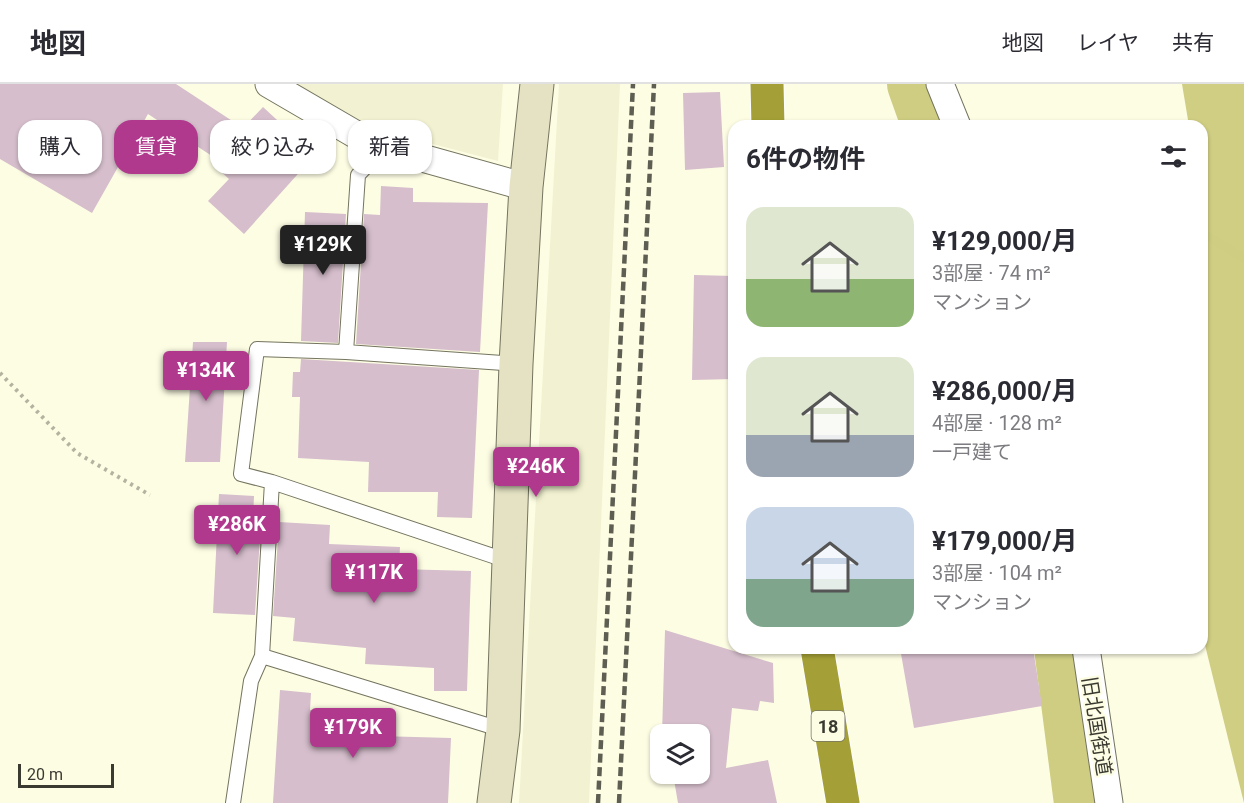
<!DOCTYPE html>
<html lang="ja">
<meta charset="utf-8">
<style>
body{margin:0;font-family:Roboto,"Noto Sans JP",sans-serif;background:#f2f2f3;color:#2b2b33;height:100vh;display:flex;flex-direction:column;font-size:22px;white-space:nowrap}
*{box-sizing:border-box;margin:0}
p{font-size:20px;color:#7c7c81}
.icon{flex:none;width:33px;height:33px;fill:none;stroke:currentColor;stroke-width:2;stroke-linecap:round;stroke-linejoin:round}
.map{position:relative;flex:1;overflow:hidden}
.panel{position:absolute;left:728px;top:36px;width:480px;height:534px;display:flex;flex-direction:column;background:#fff;border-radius:18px;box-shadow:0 2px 4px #0004}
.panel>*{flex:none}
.hud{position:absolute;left:18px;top:36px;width:570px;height:54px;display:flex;gap:12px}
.tools{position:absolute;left:650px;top:640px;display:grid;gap:12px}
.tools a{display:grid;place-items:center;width:60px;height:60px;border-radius:12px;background:#fff;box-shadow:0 2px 4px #0004;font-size:30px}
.scale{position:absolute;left:18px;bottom:15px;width:96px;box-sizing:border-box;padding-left:6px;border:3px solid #3a3a31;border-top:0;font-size:16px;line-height:21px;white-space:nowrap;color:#3a3a31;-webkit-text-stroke:4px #fdfde4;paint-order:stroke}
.price{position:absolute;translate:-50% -51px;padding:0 14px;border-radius:6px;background:#b0388d;color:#fff;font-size:20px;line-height:39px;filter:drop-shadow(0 2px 3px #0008)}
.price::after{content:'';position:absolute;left:50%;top:36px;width:18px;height:14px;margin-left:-9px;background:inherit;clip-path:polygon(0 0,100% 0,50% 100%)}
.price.current{background:#222;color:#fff}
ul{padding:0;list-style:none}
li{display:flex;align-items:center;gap:18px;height:150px;padding:0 18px}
li span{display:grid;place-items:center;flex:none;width:168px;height:120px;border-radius:18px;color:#555}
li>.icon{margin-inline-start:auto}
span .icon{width:72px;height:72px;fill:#fffc;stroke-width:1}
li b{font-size:26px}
h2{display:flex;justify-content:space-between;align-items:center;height:72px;padding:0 18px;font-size:26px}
.tag{padding:0 21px;border-radius:18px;background:#fff;box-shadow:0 2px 4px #0004;font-size:21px;line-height:54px}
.tag.current{background:#b0388d;color:#fff}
header{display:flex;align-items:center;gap:36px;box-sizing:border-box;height:84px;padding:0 30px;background:#fff;border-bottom:2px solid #e1e1e2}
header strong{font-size:28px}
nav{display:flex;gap:33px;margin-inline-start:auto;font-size:21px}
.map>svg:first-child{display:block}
</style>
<header>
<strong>地図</strong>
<nav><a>地図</a><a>レイヤ</a><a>共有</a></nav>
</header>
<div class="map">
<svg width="1244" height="719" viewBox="0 0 1244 719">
<rect width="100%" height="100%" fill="#fdfde4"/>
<!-- built -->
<path fill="#f2f2d2" d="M297 0H503L498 77 375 45Z
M559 0H620L589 719H519Z"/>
<!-- forest -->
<path fill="#d0ce83" d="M1182 0H1244V719L1202 549V42H1189Z"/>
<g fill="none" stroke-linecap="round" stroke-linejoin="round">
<!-- stream -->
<path stroke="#cecd82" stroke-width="9" d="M1202 149 1244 174"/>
<!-- river -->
<path stroke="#cecd82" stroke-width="58" d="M916 0 931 42
M1063 564 1083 719"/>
</g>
<!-- building -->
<path fill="#d6becc" d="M0 0H176L243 44 263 23 315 71 244 150 208 117 229 95 211 79 215 74 148 30 92 129 0 75Z
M720 8 724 83 685 86 683 9Z
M381 102 413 104V118L488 119 480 268 356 260 364 130 380 131Z
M305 128 346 130 338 259 301 257Z
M694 191 734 192V295L692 296Z
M193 258H227L220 378H185Z
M301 275 479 286 472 434 437 433 438 408H368L369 378 298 374 300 313H292L293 288H300Z
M219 410 254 412 253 437 261 438 255 531 213 529Z
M279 438 330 441 329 460 400 463 399 485 471 487 467 607H434V584L365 580 366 564 293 557 295 534 273 532Z
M665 546 773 579 774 619 760 617 758 627 732 624 726 684 768 676 777 719H678L673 690H699V651H662Z
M900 564H1033L1042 622 914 644Z
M280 606 311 609 310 626 380 631 379 652 451 654 448 719H273Z"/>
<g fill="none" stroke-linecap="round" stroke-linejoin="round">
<defs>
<path id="lane" d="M346 268 358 91 385 63
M272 398 241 390 257 265 346 268 516 280
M262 572 503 646
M233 719 251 597 262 572 272 398 508 477"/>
<path id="street" d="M269 0 372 60 526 103
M940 0 957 42
M1086 564 1109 719"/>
<path id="secondary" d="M494 719 503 646 516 280 526 103 537 0"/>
<path id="highway" d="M767 0 768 42
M817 564 843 719"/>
</defs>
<!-- lane casing -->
<use href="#lane" stroke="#74745f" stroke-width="16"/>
<!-- street casing -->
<use href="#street" stroke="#74745f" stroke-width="29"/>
<!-- secondary casing -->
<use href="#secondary" stroke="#74745f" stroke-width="35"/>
<!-- highway casing -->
<use href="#highway" stroke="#fff" stroke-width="35"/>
<!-- path -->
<path stroke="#b3b3a0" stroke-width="4" stroke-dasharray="3 4.5" stroke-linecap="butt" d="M0 289 77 369 150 411"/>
<!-- lane -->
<use href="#lane" stroke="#fff" stroke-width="14"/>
<!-- street -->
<use href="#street" stroke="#fff" stroke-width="27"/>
<!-- secondary -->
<use href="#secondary" stroke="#e4e2c3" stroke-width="33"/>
<!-- highway -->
<use href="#highway" stroke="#a4a037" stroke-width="33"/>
<!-- rail -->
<path stroke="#5e5e52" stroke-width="4.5" stroke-dasharray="9 4.5" stroke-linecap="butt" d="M598 719 633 0
M619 719 654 0"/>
</g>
<g text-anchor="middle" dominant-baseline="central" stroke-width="4.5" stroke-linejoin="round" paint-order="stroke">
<!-- shield labels -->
<rect fill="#fdfde4" stroke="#747467" stroke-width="1.5" x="811.5" y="627" width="33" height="30" rx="4.5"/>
<g font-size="18" font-weight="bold" fill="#3a3a31">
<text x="828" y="642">18</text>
</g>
<!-- street labels -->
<g font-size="20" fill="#3a3a31" stroke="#fdfde4">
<text transform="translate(1097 642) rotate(81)">旧北国街道</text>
</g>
</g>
</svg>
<div class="tools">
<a><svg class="icon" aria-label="layers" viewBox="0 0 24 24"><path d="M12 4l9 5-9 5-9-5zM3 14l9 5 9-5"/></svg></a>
</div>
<div class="scale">20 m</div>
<b class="price current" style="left:323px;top:192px">¥129K</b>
<b class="price" style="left:206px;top:318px">¥134K</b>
<b class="price" style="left:536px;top:414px">¥246K</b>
<b class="price" style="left:237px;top:472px">¥286K</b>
<b class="price" style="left:374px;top:520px">¥117K</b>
<b class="price" style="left:353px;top:675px">¥179K</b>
<div class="hud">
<a class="tag">購入</a>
<a class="tag current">賃貸</a>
<a class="tag">絞り込み</a>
<a class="tag">新着</a>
</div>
<section class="panel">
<h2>6件の物件<svg class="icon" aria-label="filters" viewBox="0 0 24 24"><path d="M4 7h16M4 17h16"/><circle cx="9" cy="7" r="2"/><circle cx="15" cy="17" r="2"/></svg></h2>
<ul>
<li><span style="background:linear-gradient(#dfe7d0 60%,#8fb573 0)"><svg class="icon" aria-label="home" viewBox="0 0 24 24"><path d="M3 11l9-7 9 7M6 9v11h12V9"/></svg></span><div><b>¥129,000/月</b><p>3部屋 · 74 m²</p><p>マンション</p></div></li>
<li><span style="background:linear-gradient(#dfe7d0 65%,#9aa5b1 0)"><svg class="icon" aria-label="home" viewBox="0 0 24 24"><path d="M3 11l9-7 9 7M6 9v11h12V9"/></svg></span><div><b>¥286,000/月</b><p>4部屋 · 128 m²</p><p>一戸建て</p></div></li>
<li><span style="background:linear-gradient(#c9d6e8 60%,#7fa58c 0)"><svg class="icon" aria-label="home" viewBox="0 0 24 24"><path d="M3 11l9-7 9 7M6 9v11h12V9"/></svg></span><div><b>¥179,000/月</b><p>3部屋 · 104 m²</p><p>マンション</p></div></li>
</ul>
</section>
</div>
